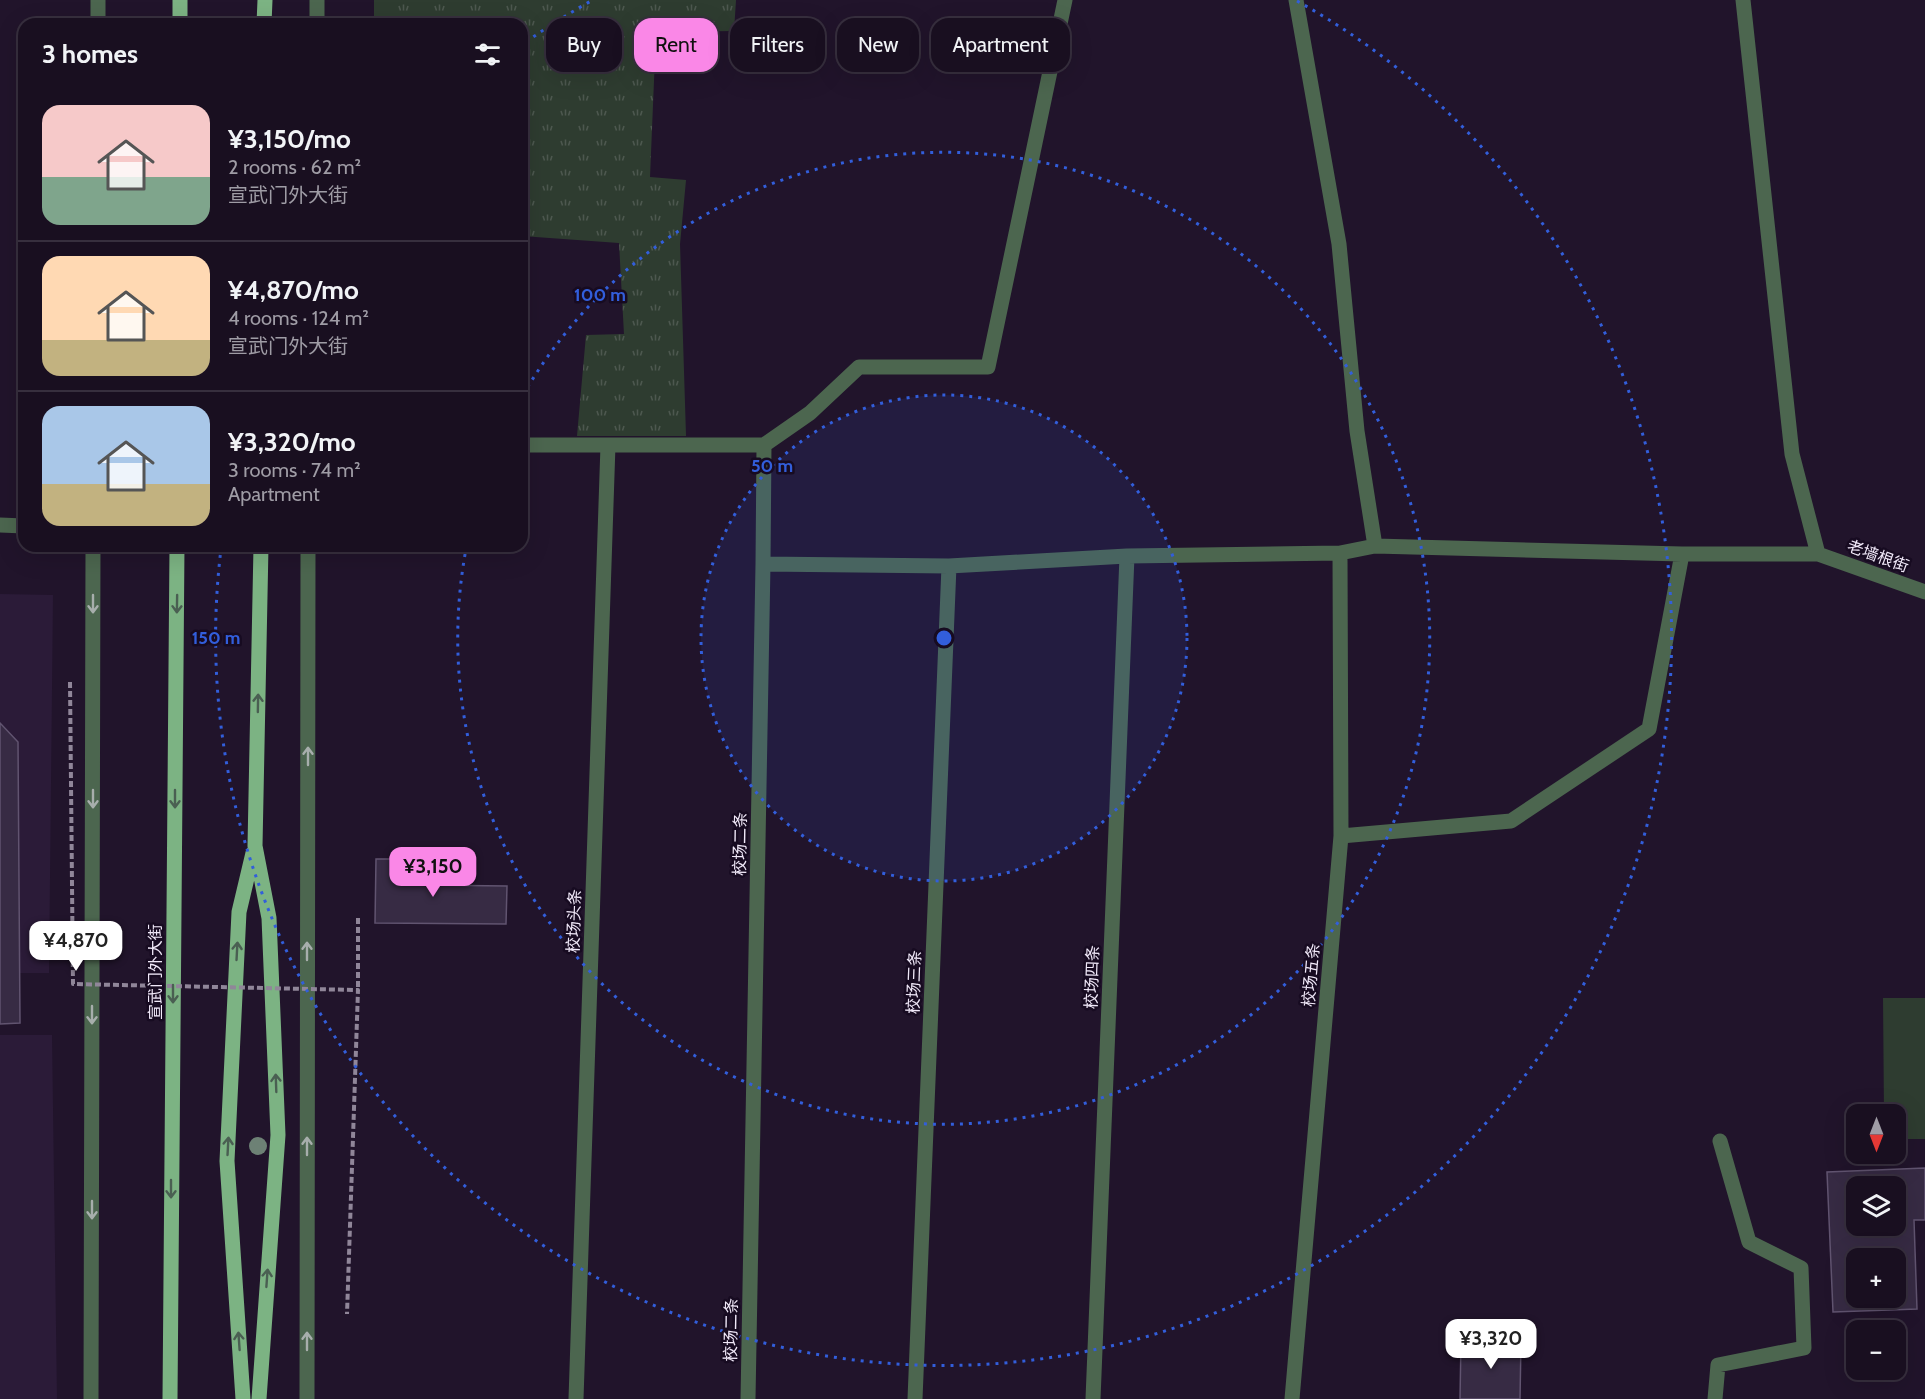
<!DOCTYPE html>
<meta charset="utf-8">
<style>
body{margin:0;font-family:Cabin,"Noto Sans SC",sans-serif;background:#261d2d;color:#f1f3f6;height:100vh;display:flex;flex-direction:column;font-size:22px;white-space:nowrap}
*{box-sizing:border-box;margin:0}
p{font-size:20px;color:#9f9ca5}
.icon{flex:none;width:33px;height:33px;fill:none;stroke:currentColor;stroke-width:2;stroke-linecap:round;stroke-linejoin:round}
.map{position:relative;flex:1;overflow:hidden}
.drawer{position:absolute;left:18px;top:18px;width:510px;height:534px;display:flex;flex-direction:column;background:#190f20;border-radius:18px;box-shadow:0 6px 24px #0002,0 0 0 2px #372f3e}
.drawer>*{flex:none}
.banner{position:absolute;left:546px;top:18px;width:570px;height:54px;display:flex;gap:12px}
.needle{width:39px;rotate:180deg}
.fabs{position:absolute;left:1846px;top:1104px;display:grid;gap:12px}
.fabs a{display:grid;place-items:center;width:60px;height:60px;border-radius:12px;background:#190f20;box-shadow:0 6px 24px #0002,0 0 0 2px #372f3e;font-size:30px}
.price{position:absolute;translate:-50% -51px;padding:0 14px;border-radius:12px;background:#fff;color:#222;font-size:20px;line-height:39px;filter:drop-shadow(0 2px 3px #0008)}
.price::after{content:'';position:absolute;left:50%;top:36px;width:18px;height:14px;margin-left:-9px;background:inherit;clip-path:polygon(0 0,100% 0,50% 100%)}
.price.selected{background:#fa87e7;color:#111}
ul{padding:0;list-style:none}
li{display:flex;align-items:center;gap:18px;height:150px;padding:0 24px}
li+li{border-top:2px solid #372f3e}
li span{display:grid;place-items:center;flex:none;width:168px;height:120px;border-radius:18px;color:#555}
li>.icon{margin-inline-start:auto}
span .icon{width:72px;height:72px;fill:#fffc;stroke-width:1}
li b{font-size:26px}
h2{display:flex;justify-content:space-between;align-items:center;height:72px;padding:0 24px;font-size:26px}
.chip{padding:0 21px;border-radius:18px;background:#190f20;box-shadow:0 6px 24px #0002,0 0 0 2px #372f3e;font-size:21px;line-height:54px}
.chip.selected{background:#fa87e7;color:#111}
.map>svg:first-child{display:block}
</style>
<div class="map">
<svg width="1925" height="1399" viewBox="0 0 1925 1399">
<defs>
<pattern id="grass-tufts" width="24" height="20" patternUnits="userSpaceOnUse" patternTransform="scale(1.5)"><rect width="24" height="20" fill="#2e3c30"/><path d="M3 7l-1-3M5 7V3M7 7l1-3M15 17l-1-3M17 17v-4M19 17l1-3" fill="none" stroke="#4d584f"/></pattern>
</defs>
<rect width="100%" height="100%" fill="#21142b"/>
<!-- built -->
<path fill="#2b1b38" d="M0 594 53 595 49 973H0Z
M0 1035H52L57 1399H0Z"/>
<!-- grass -->
<path fill="url(#grass-tufts)" d="M374 0H736L734 31 656 32 650 177 686 180 680 244 686 436H577L586 335 624 334 619 243 522 236V24H374Z"/>
<!-- pitch -->
<path fill="#2e3c30" d="M1925 998V1139H1896V1114H1884L1883 998Z"/>
<!-- building -->
<path fill="#372b44" stroke="#615470" stroke-width="1.5" fill-rule="evenodd" d="M0 723 18 742 20 1023 0 1024Z
M376 859H422V885L507 886 506 924 375 923Z
M1925 1168V1220H1914L1917 1309 1833 1312 1827 1172ZM1857 1186H1896V1226H1857ZM1857 1258H1896V1298H1857Z
M1461 1341H1521L1520 1399H1460Z"/>
<g fill="none" stroke-linecap="round" stroke-linejoin="round">
<!-- path -->
<path stroke="#908699" stroke-width="4" stroke-dasharray="6 3" stroke-linecap="butt" d="M358 918V990"/>
<!-- minor -->
<path stroke="#4c664f" stroke-width="15" d="M1296 0 1339 244 1357 431 1375 546
M98 24V0
M317 24V0
M522 445H764L763 564 748 1399
M764 445 810 413 859 367H988L1065 0
M0 525 24 526
M1818 554 1925 592
M763 564 949 566 1127 556 1340 553 1375 546 1682 554H1818L1792 454 1743 0
M1341 836 1511 821 1649 729 1682 554
M91 1399 93 546
M307 1399 308 546
M576 1399 608 445
M915 1399 949 566
M1093 1399 1127 556
M1292 1399 1341 836 1340 553
M1715 1399 1718 1365 1804 1348 1801 1268 1749 1242 1720 1141"/>
<!-- major -->
<path stroke="#7cb383" stroke-width="15" d="M180 24V0
M264 24 265 0
M170 1399 177 546
M243 1399 227 1161 239 912 253 853
M259 1399 278 1135 269 918 255 846 261 546"/>
<!-- path-bridge -->
<path stroke="#908699" stroke-width="4" stroke-dasharray="6 3" stroke-linecap="butt" d="M70 682 73 984 358 990 347 1314"/>
</g>
<!-- trees -->
<circle fill="#6d8175" cx="258" cy="1146" r="9"/>
<!-- one-way arrows -->
<defs><path id="oneway-shaft" d="M-6 0H5M1.5-3L5.5 0L1.5 3" fill="none" stroke-width="1.6" stroke-linecap="round" stroke-linejoin="round" transform="scale(1.5)"/></defs>
<g stroke="#a7aeac">
<use href="#oneway-shaft" transform="translate(93 604) rotate(90)"/>
<use href="#oneway-shaft" transform="translate(308 756) rotate(-90)"/>
<use href="#oneway-shaft" transform="translate(93 799) rotate(90)"/>
<use href="#oneway-shaft" transform="translate(307 951) rotate(-90)"/>
<use href="#oneway-shaft" transform="translate(92 1015) rotate(90)"/>
<use href="#oneway-shaft" transform="translate(307 1146) rotate(-90)"/>
<use href="#oneway-shaft" transform="translate(92 1210) rotate(90)"/>
<use href="#oneway-shaft" transform="translate(307 1341) rotate(-90)"/>
</g>
<g stroke="#4a5f52">
<use href="#oneway-shaft" transform="translate(177 604) rotate(91)"/>
<use href="#oneway-shaft" transform="translate(258 703) rotate(-89)"/>
<use href="#oneway-shaft" transform="translate(175 799) rotate(90)"/>
<use href="#oneway-shaft" transform="translate(237 951) rotate(-87)"/>
<use href="#oneway-shaft" transform="translate(173 994) rotate(90)"/>
<use href="#oneway-shaft" transform="translate(276 1083) rotate(-92)"/>
<use href="#oneway-shaft" transform="translate(228 1146) rotate(-87)"/>
<use href="#oneway-shaft" transform="translate(171 1189) rotate(90)"/>
<use href="#oneway-shaft" transform="translate(267 1278) rotate(-86)"/>
<use href="#oneway-shaft" transform="translate(239 1341) rotate(-94)"/>
</g>
<!-- distance rings -->
<circle cx="944" cy="638" r="243" fill="#325edb" fill-opacity=".12"/>
<g fill="none" stroke="#325edb" stroke-width="3" stroke-dasharray="3 6">
<circle cx="944" cy="638" r="243"/>
<path d="M523 395A486 486 0 1 1 466 549"/>
<path d="M526 42A728 728 0 0 1 591 1M1297 1A728 728 0 1 1 221 549"/>
</g>
<g text-anchor="middle" dominant-baseline="central" stroke-width="5" stroke-linejoin="round" paint-order="stroke">
<!-- street labels -->
<g font-size="16" fill="#f1e9f9" stroke="#170b21">
<text transform="translate(1878 556) rotate(20)">老墙根街</text>
<text transform="translate(740 844) rotate(-89)">校场二条</text>
<text transform="translate(574 921) rotate(-88)">校场头条</text>
<text transform="translate(155 972) rotate(-90)">宣武门外大街</text>
<text transform="translate(1311 975) rotate(-85)">校场五条</text>
<text transform="translate(1092 977) rotate(-88)">校场四条</text>
<text transform="translate(914 982) rotate(-88)">校场三条</text>
<text transform="translate(731 1330) rotate(-89)">校场二条</text>
</g>
</g>
<circle cx="944" cy="638" r="9" fill="#325edb" stroke="#170b21" stroke-width="3"/>
<g font-size="18" text-anchor="middle" font-weight="bold" fill="#325edb" stroke="#170b21" stroke-width="5" stroke-linejoin="round" paint-order="stroke">
<text x="600" y="301">100 m</text>
<text x="772" y="472">50 m</text>
<text x="216" y="644">150 m</text>
</g>
</svg>
<div class="fabs">
<a><svg class="needle" viewBox="-14 -14 28 28"><path d="M0-13l5 13h-10z" fill="#e53935"/><path d="M0 13l5-13h-10z" fill="#9f9ca5"/></svg></a>
<a><svg class="icon" aria-label="layers" viewBox="0 0 24 24"><path d="M12 4l9 5-9 5-9-5zM3 14l9 5 9-5"/></svg></a>
<a>+</a>
<a>−</a>
</div>
<b class="price selected" style="left:433px;top:898px">¥3,150</b>
<b class="price" style="left:76px;top:972px">¥4,870</b>
<b class="price" style="left:1491px;top:1370px">¥3,320</b>
<div class="banner">
<a class="chip">Buy</a>
<a class="chip selected">Rent</a>
<a class="chip">Filters</a>
<a class="chip">New</a>
<a class="chip">Apartment</a>
</div>
<section class="drawer">
<h2>3 homes<svg class="icon" aria-label="filters" viewBox="0 0 24 24"><path d="M4 7h16M4 17h16"/><circle cx="9" cy="7" r="2"/><circle cx="15" cy="17" r="2"/></svg></h2>
<ul>
<li><span style="background:linear-gradient(#f6c9c9 60%,#7fa58c 0)"><svg class="icon" aria-label="home" viewBox="0 0 24 24"><path d="M3 11l9-7 9 7M6 9v11h12V9"/></svg></span><div><b>¥3,150/mo</b><p>2 rooms · 62 m²</p><p>宣武门外大街</p></div></li>
<li><span style="background:linear-gradient(#ffd9b3 70%,#c2b280 0)"><svg class="icon" aria-label="home" viewBox="0 0 24 24"><path d="M3 11l9-7 9 7M6 9v11h12V9"/></svg></span><div><b>¥4,870/mo</b><p>4 rooms · 124 m²</p><p>宣武门外大街</p></div></li>
<li><span style="background:linear-gradient(#a9c7e8 65%,#c2b280 0)"><svg class="icon" aria-label="home" viewBox="0 0 24 24"><path d="M3 11l9-7 9 7M6 9v11h12V9"/></svg></span><div><b>¥3,320/mo</b><p>3 rooms · 74 m²</p><p>Apartment</p></div></li>
</ul>
</section>
</div>
